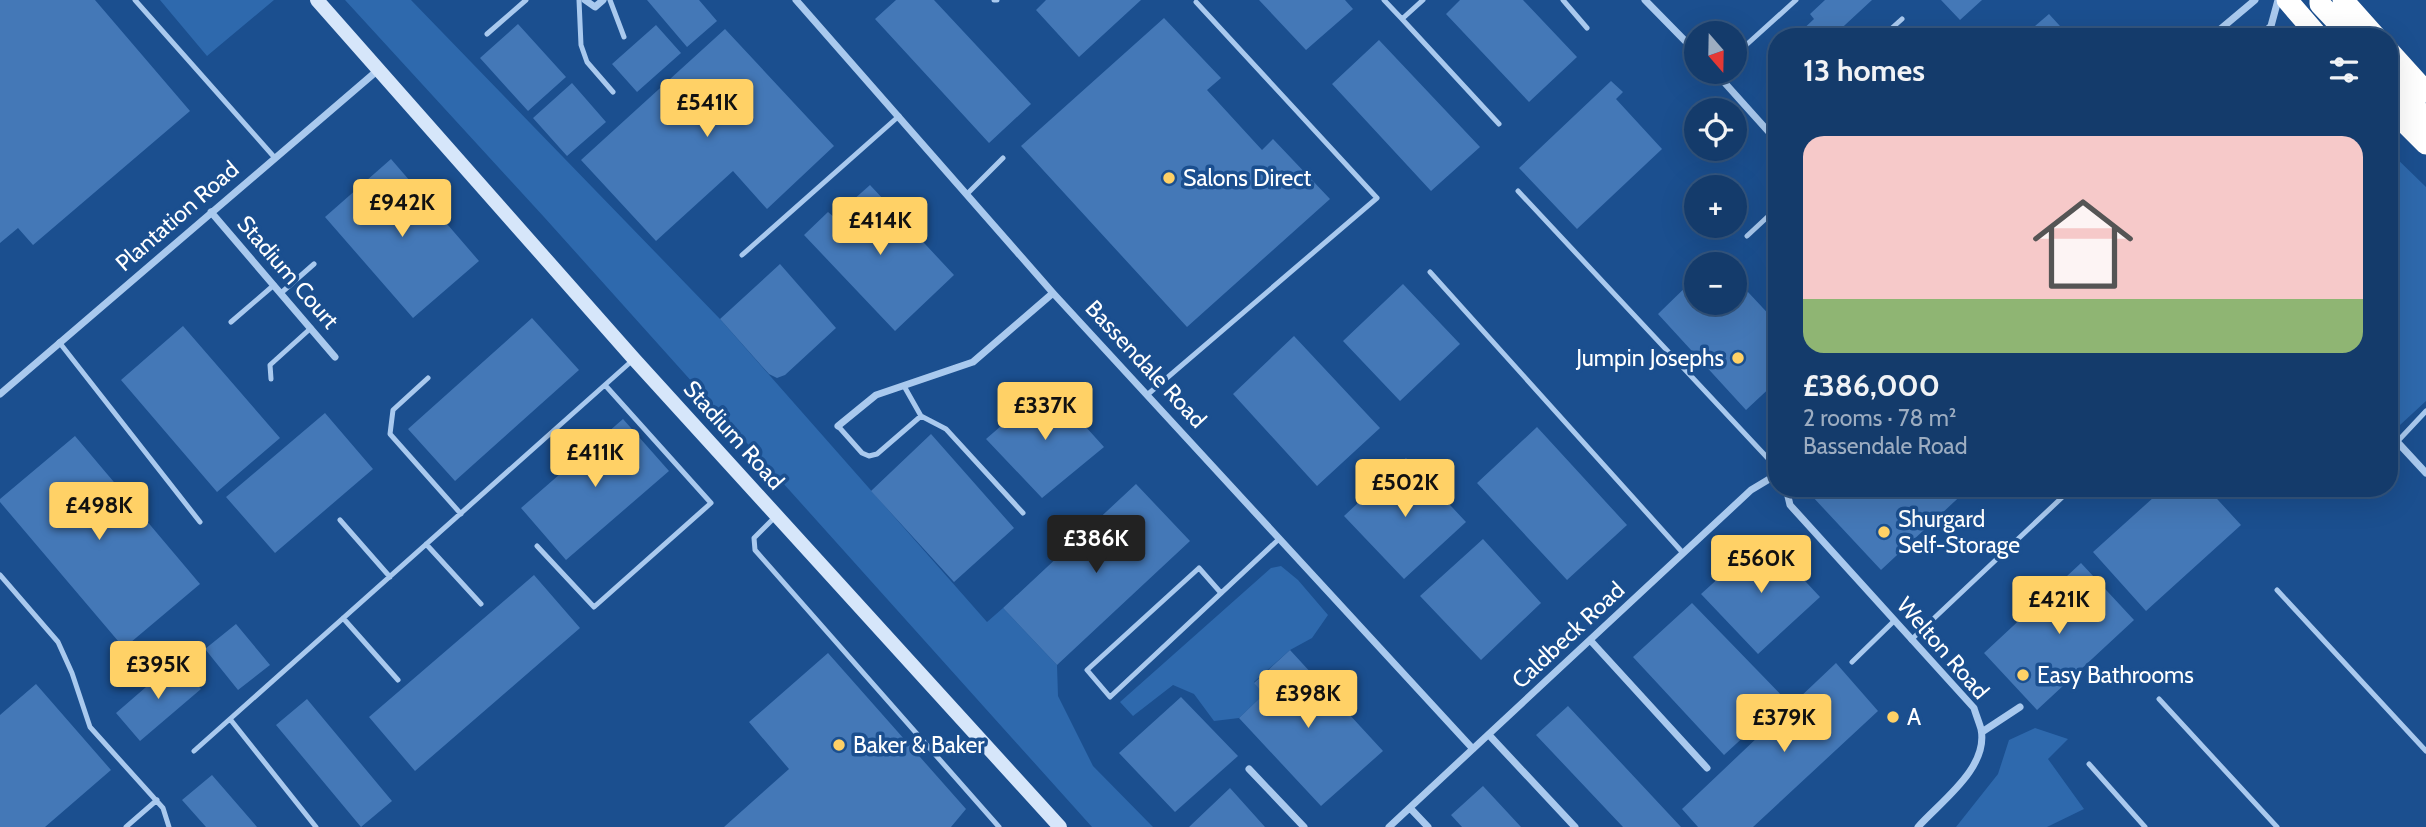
<!DOCTYPE html>
<meta charset="utf-8">
<style>
body{margin:0;font-family:Cabin,sans-serif;background:#214673;color:#f1f3f6;height:100vh;display:flex;flex-direction:column;font-size:26px;white-space:nowrap}
*{box-sizing:border-box;margin:0}
p{font-size:23px;color:#9dadc1}
.icon{flex:none;width:38px;height:38px;fill:none;stroke:currentColor;stroke-width:2;stroke-linecap:round;stroke-linejoin:round}
.map{position:relative;flex:1;overflow:hidden}
.details{position:absolute;left:1768px;top:28px;width:630px;height:469px;display:flex;flex-direction:column;background:#143b6b;border-radius:28px;box-shadow:0 7px 28px #0002,0 0 0 2px #33557e}
.details>*{flex:none}
.needle{width:46px;rotate:160deg}
.fabs{position:absolute;left:1684px;top:21px;display:grid;gap:14px}
.fabs a{display:grid;place-items:center;width:63px;height:63px;border-radius:50%;background:#143b6b;box-shadow:0 7px 28px #0002,0 0 0 2px #33557e;font-size:35px}
.price{position:absolute;translate:-50% -60px;padding:0 16px;border-radius:7px;background:#ffd166;color:#111;font-size:23px;line-height:46px;filter:drop-shadow(0 2px 4px #0008)}
.price::after{content:'';position:absolute;left:50%;top:42px;width:21px;height:16px;margin-left:-10px;background:inherit;clip-path:polygon(0 0,100% 0,50% 100%)}
.price.current{background:#222;color:#fff}
ul{padding:0;list-style:none}
li{display:grid;align-content:center;gap:14px;height:371px;padding:0 35px}
li span{display:grid;place-items:center;height:217px;border-radius:21px;color:#555}
li>.icon{margin-inline-start:auto}
span .icon{width:126px;height:126px;fill:#fffc;stroke-width:1}
li b{font-size:30px}
h2{display:flex;justify-content:space-between;align-items:center;height:84px;padding:0 35px;font-size:30px}
.map>svg:first-child{display:block}
</style>
<div class="map">
<svg width="2426" height="827" viewBox="0 0 2426 827">
<rect width="100%" height="100%" fill="#1b4f8f"/>
<!-- green -->
<path fill="#2e69ad" d="M160 0H274L207 56Z
M345 0H411L720 319 987 622 1003 608 1057 665 1058 696 1093 766 1153 827H1189H1092L544 217Z
M2389 151 2426 187V401L2400 425 2389 413Z
M1281 566 1298 580 1328 615 1312 638 1290 650 1254 682 1264 694 1239 718 1214 721 1194 694 1173 685 1133 716 1120 702 1271 568Z
M2035 728 2068 739 2048 759 2084 809 2047 827H1956L1998 774 2009 740Z"/>
<!-- building -->
<path fill="#4478b7" d="M0 0H95L190 111 33 245 18 228 0 243Z
M647 0H699L717 21 687 47Z
M896 0H934L1031 104 989 143 875 19Z
M1046 0H1141L1079 57 1036 10Z
M1259 0H1345L1353 9 1306 50Z
M1460 0H1523L1577 57 1529 102 1446 14Z
M1825 0H1872L1832 37H1801L1798 34 1814 19 1810 14Z
M1941 0H1982L1960 20Z
M2049 14 2070 37H2024L2035 26Z
M1164 18 1221 78 1207 90 1262 150 1273 139 1330 199 1187 327 1021 146Z
M518 24 566 77 528 111 480 58Z
M656 25 681 53 637 92 612 64Z
M725 29 834 146 767 209 733 171 656 241 581 160Z
M1379 40 1480 147 1431 191 1332 84Z
M1611 81 1623 92 1616 99 1662 149 1577 229 1519 168Z
M572 83 606 122 567 156 533 118Z
M391 159 479 261 413 318 325 217Z
M870 185 954 275 895 331 804 235 828 212 834 217Z
M780 264 836 328 785 375 777 378 769 374 720 319Z
M1696 277V303H1734V277L1776 322V382L1746 410 1658 314Z
M1403 284 1460 344 1400 401 1343 341Z
M532 318 579 370 455 481 408 429Z
M183 326 280 438 217 492 121 380Z
M1294 336 1380 428 1317 486 1233 394Z
M1048 385 1104 447 1042 498 986 439Z
M325 413 373 469 275 553 226 497Z
M623 419 669 471 566 560 521 508Z
M1537 427 1627 525 1567 580 1477 483Z
M931 434 1014 528 954 582 871 491Z
M75 436 200 584 124 648 0 502V499Z
M1406 458 1466 522 1404 579 1344 516Z
M1136 484 1190 541 1057 665 1003 608Z
M1818 488H1969L1881 570 1811 495Z
M2164 488H2207L2241 525 2146 611 2093 552Z
M1764 537 1820 597 1758 654 1701 594Z
M1483 539 1541 603 1481 660 1420 596Z
M2081 563 2134 620 2037 710 1984 653Z
M534 575 580 628 415 771 369 717Z
M1692 603 1785 699 1724 755 1633 657Z
M236 624 270 665 238 690 205 649Z
M1290 650 1383 751 1321 806 1239 718 1264 694 1254 683Z
M828 653 966 809 951 827H724L789 769 749 722Z
M176 661 201 689 140 741 116 713Z
M1836 663 1878 711 1753 827H1698L1682 809Z
M36 684 111 770 45 827H0V715Z
M1181 697 1238 756 1175 812 1119 753Z
M307 699 392 801 361 827 276 725Z
M1568 706 1681 827H1623L1536 735Z
M212 775 257 827H206L182 800Z
M1483 786 1521 827H1462L1451 815Z
M1230 788 1265 827H1189Z"/>
<g fill="none" stroke-linecap="round" stroke-linejoin="round">
<!-- lane -->
<path stroke="#a9c9ee" stroke-width="5" d="M135 0 275 158
M579 0 581 45 587 62 613 92
M610 0 624 37
M994 0H997
M1384 0 1402 19
M1423 0 1402 19 1499 124
M1563 0 1587 28
M487 34 526 0
M1882 37 1902 19
M1734 56 1796 0
M1518 191 1776 467
M967 194 1003 158
M1747 236 1776 209
M742 255 899 116
M1430 272 1683 553
M281 293 314 264
M231 322 274 285
M59 342 200 522
M428 378 393 410 390 434 461 514
M271 379 270 365 311 328
M904 386 921 416 946 429 1023 513
M1147 395 1377 198 1196 2
M838 426 862 453 869 456 877 454 921 416
M2397 442 2426 411
M776 516 754 538 755 550 999 827
M340 520 390 577
M426 544 481 604
M537 546 594 607 711 503 605 385
M0 575 58 642 72 673 90 727 163 808 169 827
M2277 590 2426 751
M1221 593 1199 568 1087 670 1110 697 1279 539
M343 618 398 680
M1911 640 2072 488
M1852 662 1894 621
M2159 699 2277 827
M230 719 316 827
M194 751 634 359
M2089 764 2145 827
M126 827 157 800"/>
<!-- street -->
<path stroke="#a9c9ee" stroke-width="7" d="M585 0 595 7 603 0
M796 0 1053 293 1473 749
M1645 0 1696 52
M2211 37 2255 0
M2259 37 2271 26 2278 0
M1715 72 1776 140
M211 212 335 357
M0 394 378 70
M838 426 876 395 973 362 1053 293
M2389 433 2426 473
M1786 488 1790 505 1974 708C1976 715 1979 722 1981 729 1989 768 1940 802 1918 827
M1590 640 1707 768
M1982 732 2020 707
M1489 735 1575 827
M1249 769 1304 827
M1410 808 1428 827
M1389 827 1751 490 1776 475"/>
<!-- secondary -->
<path stroke="#d6e6fa" stroke-width="14" d="M317 0 634 359 1060 827"/>
<!-- highway -->
<path stroke="#fff" stroke-width="21" d="M2287 0 2319 37
M2320 0V4L2351 37
M2343 0 2376 37
M2389 51 2426 92
M2389 77 2414 104 2426 124
M2389 107 2426 144"/>
</g>
<!-- markers -->
<g fill="#ffd166" stroke="#1b4f8f" stroke-width="2.5">
<circle cx="1169" cy="178" r="7"/>
<circle cx="1738" cy="358" r="7"/>
<circle cx="1884" cy="532" r="7"/>
<circle cx="2023" cy="675" r="7"/>
<circle cx="1893" cy="717" r="7"/>
<circle cx="839" cy="745" r="7"/>
</g>
<g text-anchor="middle" dominant-baseline="central" stroke-width="7" stroke-linejoin="round" paint-order="stroke">
<!-- poi labels -->
<g font-size="23" fill="#fff" stroke="#1b4f8f" text-anchor="start">
<text x="1183" y="178">Salons Direct</text>
<text x="1724" y="358" text-anchor="end">Jumpin Josephs</text>
<text x="1898" y="519">Shurgard<tspan x="1898" dy="26">Self-Storage</tspan></text>
<text x="2037" y="675">Easy Bathrooms</text>
<text x="1907" y="717">A</text>
<text x="853" y="745">Baker &amp; Baker</text>
</g>
<!-- street labels -->
<g font-size="23" fill="#fff" stroke="#1b4f8f">
<text transform="translate(177 216) rotate(-41)">Plantation Road</text>
<text transform="translate(288 272) rotate(49)">Stadium Court</text>
<text transform="translate(1146 364) rotate(47)">Bassendale Road</text>
<text transform="translate(734 435) rotate(48)">Stadium Road</text>
<text transform="translate(1568 635) rotate(-43)">Caldbeck Road</text>
<text transform="translate(1943 648) rotate(49)">Welton Road</text>
</g>
</g>
</svg>
<div class="fabs">
<a><svg class="needle" viewBox="-14 -14 28 28"><path d="M0-13l5 13h-10z" fill="#e53935"/><path d="M0 13l5-13h-10z" fill="#9dadc1"/></svg></a>
<a><svg class="icon" aria-label="locate" viewBox="0 0 24 24"><circle cx="12" cy="12" r="6"/><path d="M12 2v4M12 18v4M2 12h4M18 12h4"/></svg></a>
<a>+</a>
<a>−</a>
</div>
<b class="price" style="left:707px;top:139px">£541K</b>
<b class="price" style="left:402px;top:239px">£942K</b>
<b class="price" style="left:880px;top:257px">£414K</b>
<b class="price" style="left:1045px;top:442px">£337K</b>
<b class="price" style="left:595px;top:489px">£411K</b>
<b class="price" style="left:1405px;top:519px">£502K</b>
<b class="price" style="left:99px;top:542px">£498K</b>
<b class="price current" style="left:1096px;top:575px">£386K</b>
<b class="price" style="left:1761px;top:595px">£560K</b>
<b class="price" style="left:2059px;top:636px">£421K</b>
<b class="price" style="left:158px;top:701px">£395K</b>
<b class="price" style="left:1308px;top:730px">£398K</b>
<b class="price" style="left:1784px;top:754px">£379K</b>
<section class="details">
<h2>13 homes<svg class="icon" aria-label="filters" viewBox="0 0 24 24"><path d="M4 7h16M4 17h16"/><circle cx="9" cy="7" r="2"/><circle cx="15" cy="17" r="2"/></svg></h2>
<ul>
<li><span style="background:linear-gradient(#f6c9c9 75%,#8fb573 0)"><svg class="icon" aria-label="home" viewBox="0 0 24 24"><path d="M3 11l9-7 9 7M6 9v11h12V9"/></svg></span><div><b>£386,000</b><p>2 rooms · 78 m²</p><p>Bassendale Road</p></div></li>
</ul>
</section>
</div>
